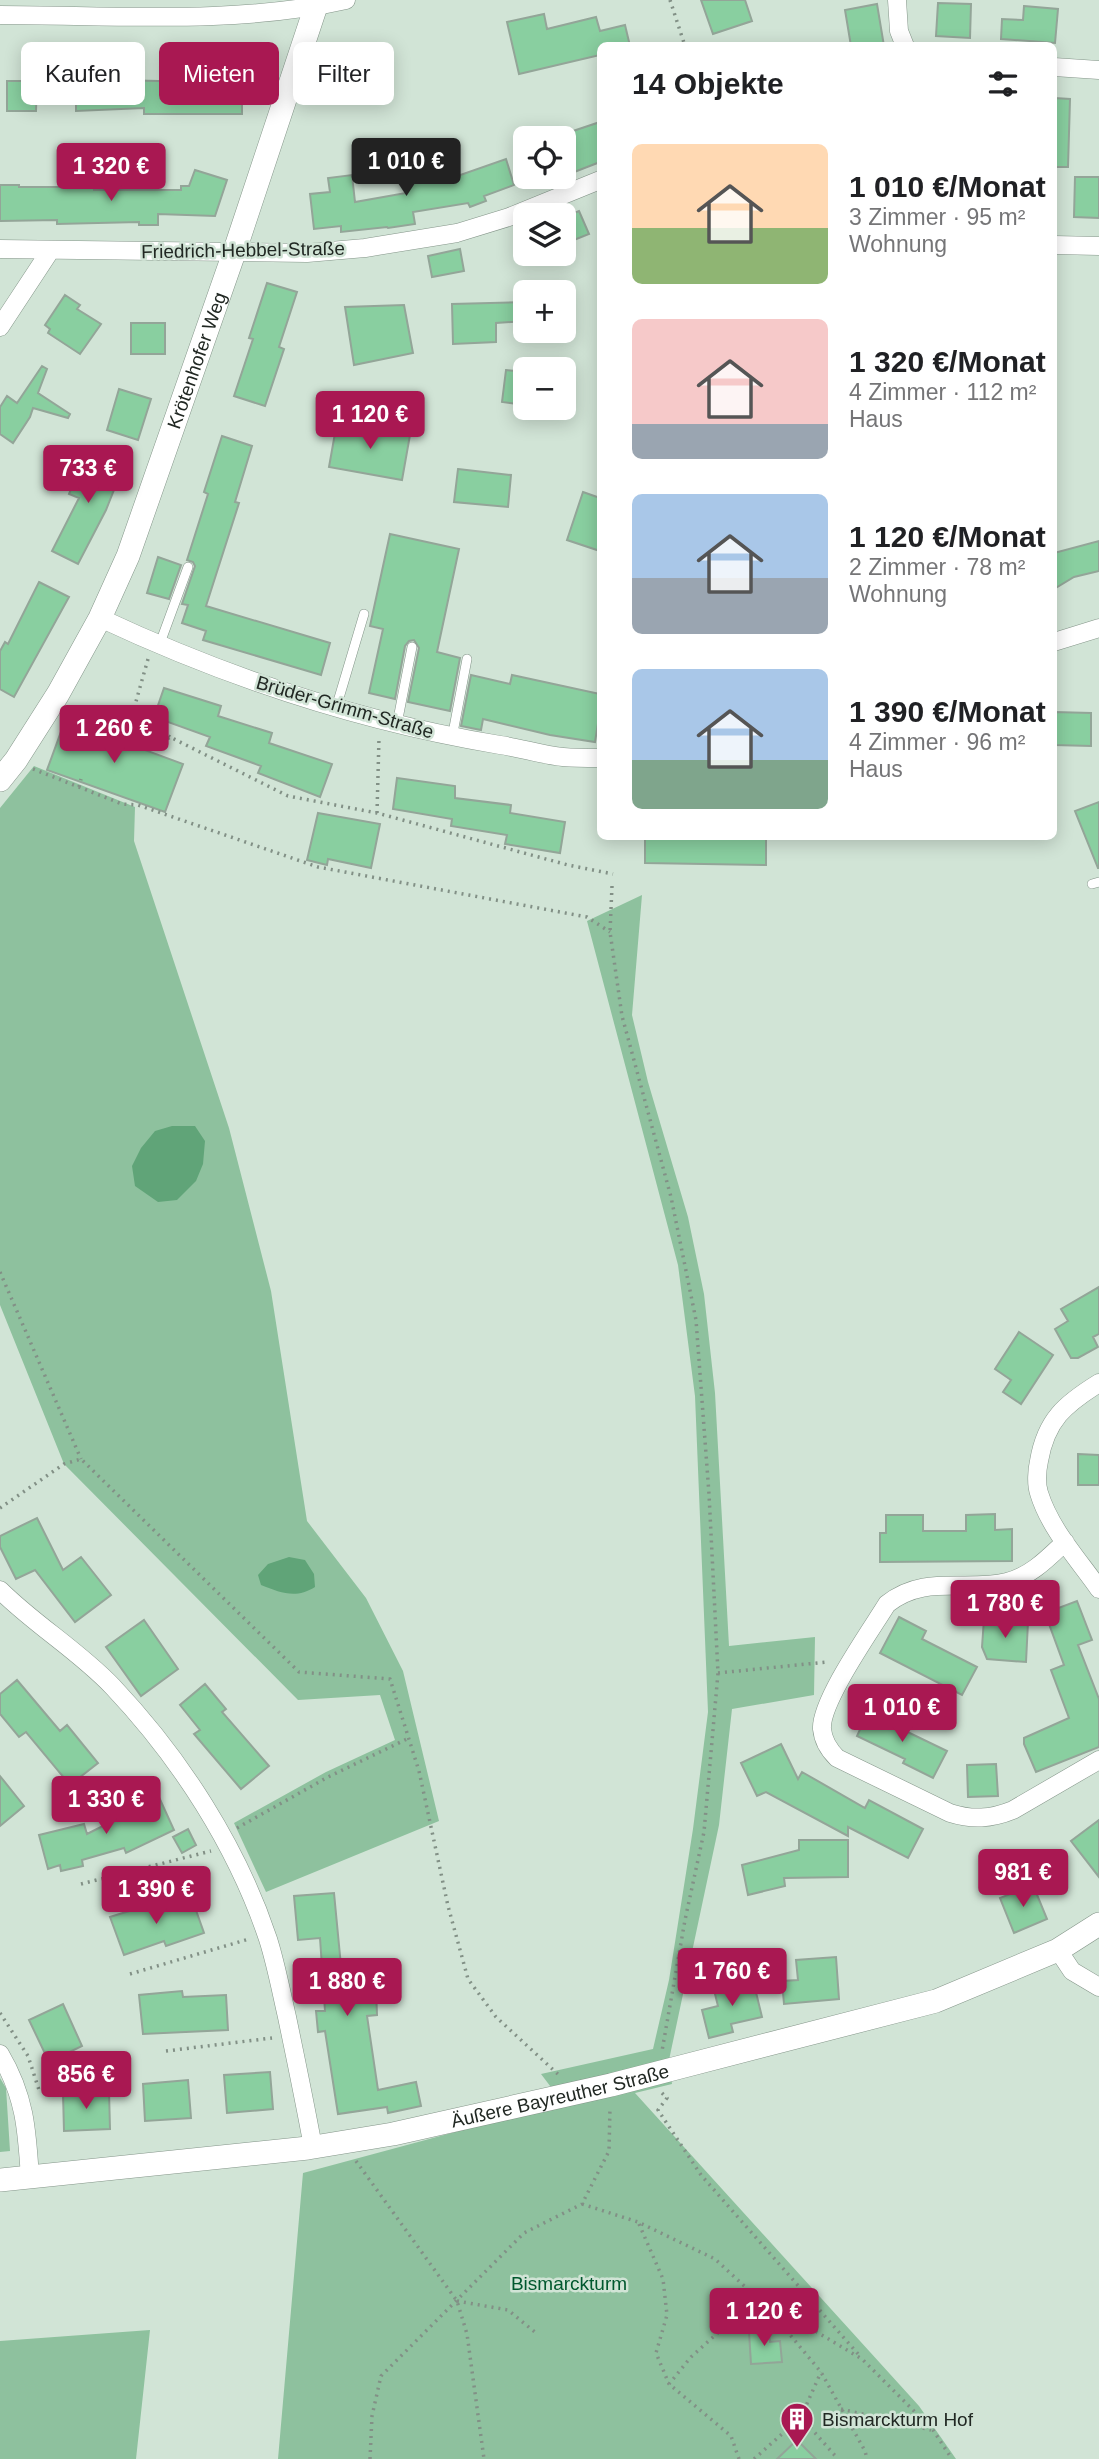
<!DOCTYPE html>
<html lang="de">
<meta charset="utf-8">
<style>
body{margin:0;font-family:Helvetica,sans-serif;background:#f6f6f6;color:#202124;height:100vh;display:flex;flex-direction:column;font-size:26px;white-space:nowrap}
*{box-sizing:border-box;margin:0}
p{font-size:23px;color:#757577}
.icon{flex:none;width:38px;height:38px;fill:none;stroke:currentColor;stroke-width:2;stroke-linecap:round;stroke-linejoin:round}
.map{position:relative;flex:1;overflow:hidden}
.panel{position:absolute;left:597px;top:42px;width:460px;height:798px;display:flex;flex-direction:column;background:#fff;border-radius:10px;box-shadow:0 4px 18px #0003}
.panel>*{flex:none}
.banner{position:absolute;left:21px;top:42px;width:471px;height:63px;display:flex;gap:14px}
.controls{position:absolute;left:513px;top:126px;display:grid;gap:14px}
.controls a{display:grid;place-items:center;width:63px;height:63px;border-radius:10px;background:#fff;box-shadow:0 4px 18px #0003;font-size:35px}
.price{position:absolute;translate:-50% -60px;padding:0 16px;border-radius:7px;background:#a91852;color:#fff;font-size:23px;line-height:46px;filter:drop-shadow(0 2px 4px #0008)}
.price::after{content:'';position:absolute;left:50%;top:42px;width:21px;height:16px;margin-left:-10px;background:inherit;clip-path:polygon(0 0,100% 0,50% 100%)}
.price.active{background:#222;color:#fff}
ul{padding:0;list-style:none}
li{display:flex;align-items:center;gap:21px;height:175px;padding:0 35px}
li span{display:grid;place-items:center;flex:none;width:196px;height:140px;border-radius:10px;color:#555}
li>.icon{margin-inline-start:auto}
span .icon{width:84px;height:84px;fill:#fffc;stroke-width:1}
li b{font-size:30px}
h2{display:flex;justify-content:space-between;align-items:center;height:84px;padding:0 35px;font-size:30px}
.chip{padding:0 24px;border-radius:10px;background:#fff;box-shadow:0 4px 18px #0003;font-size:24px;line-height:63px}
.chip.active{background:#a91852;color:#fff}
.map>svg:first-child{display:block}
</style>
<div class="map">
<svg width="1099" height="2459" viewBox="0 0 1099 2459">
<rect width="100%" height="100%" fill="#d1e4d6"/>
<!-- green -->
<path fill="#8ec19e" d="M34 766 135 807 134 841 229 1128 271 1291 307 1521 366 1598 403 1671 439 1821 266 1892 234 1823 326 1772 395 1740 380 1695 298 1700 64 1464 0 1305V808Z
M642 895 632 1015 648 1082 688 1217 704 1294 715 1393 729 1646 815 1637 814 1695 732 1709 719 1825 669 2060 672 2084 635 2093 919 2406 956 2459H278L303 2173 563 2103 541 2074 653 2049 669 1980 693 1829 708 1712 695 1396 678 1265 587 921Z
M0 2078 6 2088 10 2151 0 2152Z
M150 2330 136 2459H0V2341Z"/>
<!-- water -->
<path fill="#60a478" d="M172 1126H195L205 1141 203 1164 196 1181 177 1200 158 1202 135 1186 132 1166 141 1148 155 1131Z
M289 1557 305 1560 314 1574 315 1587C296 1599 281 1593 261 1585L258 1575 268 1564Z"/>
<!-- building -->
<path fill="#89cfa0" stroke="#93a598" stroke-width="2" d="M701 0H745L752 21 713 34Z
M938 3 971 4 970 38 936 36Z
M877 4 884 46H851L845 10Z
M1024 6 1058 9 1055 43 1001 39 1002 19 1023 20Z
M544 14 547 29 596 17 600 31 625 25 630 46H600V55L519 74 507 22Z
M343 61H386L385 98 343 97Z
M89 68 116 71V80L242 83V114H144V108L76 111V81H89Z
M7 81H37L36 111H7Z
M1054 98 1070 99 1068 167H1054Z
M600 122V162L564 176V134Z
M506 159 514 185 484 196 486 201 470 207 468 203 413 212 415 224 388 228 387 227 341 232V226L314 229 310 194 330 192 328 178 352 175 355 202 406 193 403 172 446 165 449 179Z
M195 170 227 180 215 216 158 214V225H139V222L57 224V220L0 221V185H19V187H94V190H181V186H189Z
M1075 177H1099V218L1074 217Z
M579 211 589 234 564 244V217Z
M460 249 464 271 432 277 428 256Z
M267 283 297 292 279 347 284 349 265 406 234 396 253 339 249 338Z
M65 295 80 305 77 309 101 324 80 354 48 333 50 329 45 325Z
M525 302V321L496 323V342L453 344 452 304Z
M404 305 413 353 354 365 345 307Z
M131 323H165V354H131Z
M42 366 47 369 38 393 70 414 68 418 33 408 30 417 13 443 0 434V407L7 396 17 403Z
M506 370 525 372V405L502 402Z
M119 389 151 399 138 440 107 430Z
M337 422 410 435 402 480 329 467Z
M222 436 252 446 235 502 239 503 206 606 330 643 321 675 203 640 206 631 182 623 188 605 182 604 195 566 193 562 187 560 208 494 204 492Z
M86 452 123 467 106 510 78 564 52 551 79 498 69 494Z
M458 469 511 475 508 507 454 502Z
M583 492 600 498V551L567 540Z
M390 534 459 549 437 652 460 658 450 711 408 702 419 648 414 640 409 641 405 646 395 699 369 693 383 629 370 626Z
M1099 541V571L1074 577 1054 589V553Z
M158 557 181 565 169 599 147 593Z
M39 582 69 597 14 697 0 689V651L5 642 8 644Z
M471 675 510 684 512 675 600 694V711L595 742 550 735 483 719 481 730 461 726Z
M164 688 221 706 218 716 272 733 269 743 332 764 320 797 258 773 261 766 206 746 210 737 154 717Z
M1054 712 1091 713V746L1054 745Z
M66 718 143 746 142 749 183 764 165 812 47 770Z
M397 778 455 786V798L511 805 510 813 565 822 560 853 505 844 507 835 451 826 452 819 393 809Z
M1099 802V868H1098L1075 811Z
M318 813 380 824 371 868 328 859 327 865 307 860Z
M645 836H766V865L645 863Z
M1099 1287V1334L1093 1337 1098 1347 1078 1358H1071L1055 1329 1068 1321 1061 1309Z
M1019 1332 1053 1355 1021 1404 1003 1392 1011 1380 995 1369Z
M1078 1454 1099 1455V1485H1078Z
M995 1514V1530L1012 1529V1561L880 1562V1533H886V1515H923V1531H966V1515Z
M37 1518 63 1570 81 1557 111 1595 75 1622 35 1570 16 1579 0 1547V1536Z
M1077 1601 1092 1640 1078 1645 1099 1699V1747L1036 1772 1024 1744V1738L1069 1718 1051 1670 1064 1665 1045 1613Z
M899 1617 926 1631 922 1639 977 1667 962 1695 880 1653Z
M984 1619 1028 1622 1026 1662 987 1659 982 1647Z
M144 1620 178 1669 141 1696 106 1647Z
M17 1680 60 1731 67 1725 98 1763 70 1785 26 1732 19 1737 0 1714V1694Z
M205 1684 226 1709 222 1712 269 1766 241 1789 194 1734 200 1730 180 1705Z
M869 1710 895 1721 893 1725 947 1751 933 1778 903 1763 905 1759 857 1736Z
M781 1744 798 1779 802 1772 865 1808 869 1800 923 1829 908 1858 848 1827V1836L766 1792 757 1796 741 1763Z
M996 1764 998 1796 968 1797 967 1765Z
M0 1776 24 1806 0 1826Z
M158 1795 174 1830 126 1853 124 1848 82 1860 83 1866 61 1871 60 1865 48 1869 39 1835 84 1824 87 1834 139 1808 137 1805Z
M1099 1820V1877L1071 1841Z
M188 1829 196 1845 182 1853 173 1837Z
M799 1840H848V1877L784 1878 785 1886 748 1895 742 1865 799 1850Z
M1033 1885 1047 1919 1014 1933 1000 1898Z
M334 1893 341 1966 351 1965 353 1990 376 1989 377 2015 367 2016 378 2090 416 2082 421 2106 388 2113 387 2107 338 2114 325 2031 318 2032 316 2011H325L320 1938 298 1940 294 1896Z
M192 1899 204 1933 166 1946 164 1941 124 1955 110 1917 152 1904 154 1911Z
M836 1957 839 1999 784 2004 782 1981 798 1980 796 1960Z
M753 1980 762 2017 731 2024 733 2032 709 2038 702 2010 718 2006 714 1990Z
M182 1991 183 1997 226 1995 228 2030 143 2034 139 1995Z
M63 2004 82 2046 49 2062 29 2020Z
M270 2072 273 2109 227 2113 224 2075Z
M188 2080 191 2118 145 2121 143 2084Z
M109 2091 110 2129 64 2131 63 2093Z
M769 2330 770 2342 780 2341 782 2362 751 2364 749 2332Z
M797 2440 816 2459H777Z"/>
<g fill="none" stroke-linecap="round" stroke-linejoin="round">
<defs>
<path id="service" d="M159 646 188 567
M336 708 364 614
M397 724 412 647
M452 738 467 659
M1092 884 1099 882"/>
<path id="minor" d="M897 0 899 31 905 46
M0 15C112 15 237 25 346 0
M1054 67 1099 70
M1054 245 1099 246
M0 249 307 253 365 248 457 233 509 217 600 180
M0 327 50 251
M100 618C228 678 361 722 500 745 521 748 542 755 563 757 575 758 588 758 600 758
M1054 642 1099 628
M1099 1383C1065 1404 1046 1420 1039 1461 1037 1470 1036 1484 1039 1493 1050 1529 1078 1559 1099 1589
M1065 1542C1048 1558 1031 1576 1007 1582 965 1592 924 1574 887 1604 871 1630 820 1702 822 1729 823 1740 829 1750 837 1758L950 1813C972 1820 991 1819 1013 1810L1099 1760
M0 1590C35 1625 79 1651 113 1687 180 1758 237 1846 268 1939 276 1964 281 1991 287 2017 296 2060 305 2104 313 2147
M1058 1950 1072 1971 1099 1987
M0 2054C25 2096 27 2130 30 2178"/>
<g id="tertiary">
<path id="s1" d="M0 780 16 760 58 694 100 618 128 556 234 253 318 0"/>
<path id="s2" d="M0 2180 308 2148 393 2134 611 2085 936 2001 1058 1950 1099 1924"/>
</g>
</defs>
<!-- service casing -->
<use href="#service" stroke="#849589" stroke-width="10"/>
<!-- minor casing -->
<use href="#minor" stroke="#849589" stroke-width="19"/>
<!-- tertiary casing -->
<use href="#tertiary" stroke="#849589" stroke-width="24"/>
<!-- path -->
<path stroke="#829086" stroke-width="3.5" stroke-dasharray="2 5" stroke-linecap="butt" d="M670 0 685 46
M148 659 133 712 170 737
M162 743 170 737 288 796 377 813 568 865 613 874
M33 769 122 804 138 805 318 867 587 917 610 932
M79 787 81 779
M377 813 379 738
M612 886 610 932 622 1016 671 1197 696 1320 709 1494 718 1673 704 1832 685 1920 662 2051
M0 1272 81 1459
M0 1508 64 1464 81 1459 299 1672 390 1679 419 1771 448 1906 468 1979 496 2017 560 2076
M718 1673 827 1662
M237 1828 328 1777 409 1738
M81 1884 211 1851
M130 1974 249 1939
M0 2013 28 2056 40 2093
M166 2051 272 2038
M662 2093 667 2098 658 2110 701 2175 859 2355
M356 2161 457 2301 467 2334 484 2459
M582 2204 638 2222 715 2259 766 2306 821 2372 865 2451 867 2459
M639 2224 663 2279 667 2315 656 2353 669 2384
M457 2301 508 2310 536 2333
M841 2409 931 2430
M801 2417 838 2459
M370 2459 372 2416 381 2376 524 2233 582 2204 609 2151 610 2107
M739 2459 731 2436 669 2384 691 2357 722 2329 741 2321 777 2319 800 2322 862 2359 933 2430 952 2459
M754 2459 801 2417 821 2372"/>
<!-- service -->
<use href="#service" stroke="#fff" stroke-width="9"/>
<!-- minor -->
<use href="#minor" stroke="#fff" stroke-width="18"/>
<!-- tertiary -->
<use href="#tertiary" stroke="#fff" stroke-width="23"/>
</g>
<!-- icons -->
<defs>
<symbol id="building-pin" viewBox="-11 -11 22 30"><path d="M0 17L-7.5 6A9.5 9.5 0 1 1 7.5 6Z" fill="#a91852" stroke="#d1e4d6"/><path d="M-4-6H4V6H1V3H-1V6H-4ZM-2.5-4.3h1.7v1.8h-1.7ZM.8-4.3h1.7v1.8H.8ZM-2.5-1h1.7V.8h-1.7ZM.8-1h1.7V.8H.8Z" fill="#fff"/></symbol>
</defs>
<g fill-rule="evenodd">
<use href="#building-pin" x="778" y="2400" width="38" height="52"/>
</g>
<g text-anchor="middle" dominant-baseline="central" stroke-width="5" stroke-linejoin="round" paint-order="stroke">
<!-- street labels -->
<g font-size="19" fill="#212823" stroke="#d1e4d6">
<text transform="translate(243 250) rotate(-1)">Friedrich-Hebbel-Straße</text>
<text stroke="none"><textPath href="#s1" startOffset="466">Krötenhofer Weg</textPath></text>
<text transform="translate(345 707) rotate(16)">Brüder-Grimm-Straße</text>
<text stroke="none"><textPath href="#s2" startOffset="567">Äußere Bayreuther Straße</textPath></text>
</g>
<!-- park labels -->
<g font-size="19" fill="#00582e" stroke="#d1e4d6">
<text x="569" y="2283">Bismarckturm</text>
</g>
<!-- poi labels -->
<g font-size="19" fill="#212823" stroke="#d1e4d6" text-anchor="start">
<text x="822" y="2419">Bismarckturm Hof</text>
</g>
</g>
</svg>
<div class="controls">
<a><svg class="icon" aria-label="locate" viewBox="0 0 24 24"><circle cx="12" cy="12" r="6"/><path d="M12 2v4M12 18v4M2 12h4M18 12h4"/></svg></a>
<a><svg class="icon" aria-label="layers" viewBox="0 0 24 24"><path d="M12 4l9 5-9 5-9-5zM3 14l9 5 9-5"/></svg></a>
<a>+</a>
<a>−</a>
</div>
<b class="price active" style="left:406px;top:198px">1 010 €</b>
<b class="price" style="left:111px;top:203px">1 320 €</b>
<b class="price" style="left:370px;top:451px">1 120 €</b>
<b class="price" style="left:88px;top:505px">733 €</b>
<b class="price" style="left:114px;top:765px">1 260 €</b>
<b class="price" style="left:1005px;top:1640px">1 780 €</b>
<b class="price" style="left:902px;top:1744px">1 010 €</b>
<b class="price" style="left:106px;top:1836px">1 330 €</b>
<b class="price" style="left:1023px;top:1909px">981 €</b>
<b class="price" style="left:156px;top:1926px">1 390 €</b>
<b class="price" style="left:732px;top:2008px">1 760 €</b>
<b class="price" style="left:347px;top:2018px">1 880 €</b>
<b class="price" style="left:86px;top:2111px">856 €</b>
<b class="price" style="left:764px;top:2348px">1 120 €</b>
<div class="banner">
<a class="chip">Kaufen</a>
<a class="chip active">Mieten</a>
<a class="chip">Filter</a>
</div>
<section class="panel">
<h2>14 Objekte<svg class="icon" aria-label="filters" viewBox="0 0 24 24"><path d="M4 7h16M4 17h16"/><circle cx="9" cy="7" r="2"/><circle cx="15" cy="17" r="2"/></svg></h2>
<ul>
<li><span style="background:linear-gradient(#ffd9b3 60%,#8fb573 0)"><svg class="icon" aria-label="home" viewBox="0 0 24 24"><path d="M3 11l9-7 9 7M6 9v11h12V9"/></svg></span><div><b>1 010 €/Monat</b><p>3 Zimmer · 95 m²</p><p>Wohnung</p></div></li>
<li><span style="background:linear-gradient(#f6c9c9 75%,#9aa5b1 0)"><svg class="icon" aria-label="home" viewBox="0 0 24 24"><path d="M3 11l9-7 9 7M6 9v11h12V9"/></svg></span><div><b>1 320 €/Monat</b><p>4 Zimmer · 112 m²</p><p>Haus</p></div></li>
<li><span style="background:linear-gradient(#a9c7e8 60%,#9aa5b1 0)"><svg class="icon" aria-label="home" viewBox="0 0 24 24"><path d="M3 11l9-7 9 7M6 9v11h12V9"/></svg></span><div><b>1 120 €/Monat</b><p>2 Zimmer · 78 m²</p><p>Wohnung</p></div></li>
<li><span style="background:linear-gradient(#a9c7e8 65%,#7fa58c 0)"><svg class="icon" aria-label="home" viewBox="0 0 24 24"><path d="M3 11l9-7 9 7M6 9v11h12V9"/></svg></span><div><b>1 390 €/Monat</b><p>4 Zimmer · 96 m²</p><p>Haus</p></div></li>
</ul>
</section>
</div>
